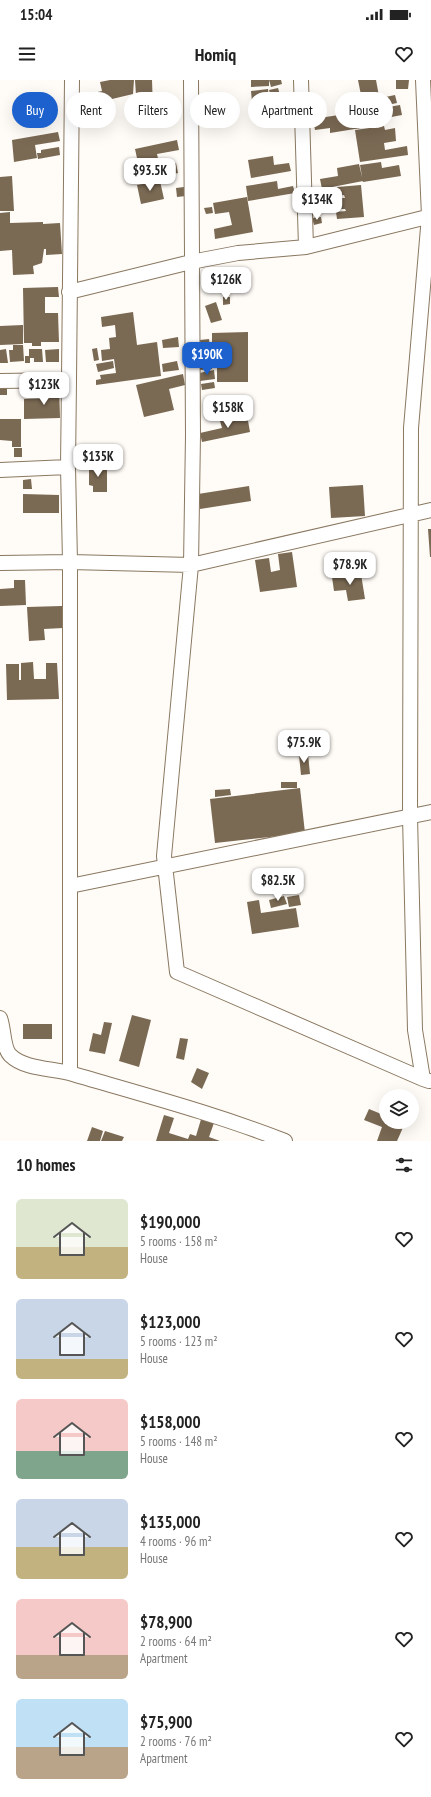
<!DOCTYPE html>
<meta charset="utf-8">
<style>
body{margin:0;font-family:"PT Sans Narrow",sans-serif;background:#f6f6f6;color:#222;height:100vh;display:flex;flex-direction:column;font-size:15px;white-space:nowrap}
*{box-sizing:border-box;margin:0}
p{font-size:13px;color:#767676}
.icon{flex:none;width:22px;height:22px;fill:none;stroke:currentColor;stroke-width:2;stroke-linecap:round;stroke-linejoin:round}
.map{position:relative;height:1061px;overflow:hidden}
.panel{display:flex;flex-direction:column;background:#fff;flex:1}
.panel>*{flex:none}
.top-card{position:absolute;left:12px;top:12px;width:407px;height:36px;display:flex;gap:8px}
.fabs{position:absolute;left:379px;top:1009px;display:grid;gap:8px}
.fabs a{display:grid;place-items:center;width:40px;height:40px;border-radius:50%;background:#fff;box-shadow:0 4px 16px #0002;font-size:20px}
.price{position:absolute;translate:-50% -34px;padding:0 9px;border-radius:8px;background:#fff;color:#222;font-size:13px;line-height:26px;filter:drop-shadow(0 1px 2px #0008)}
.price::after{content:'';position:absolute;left:50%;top:24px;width:12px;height:9px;margin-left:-6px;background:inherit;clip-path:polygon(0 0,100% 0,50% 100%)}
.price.current{background:#1c61cd;color:#fff}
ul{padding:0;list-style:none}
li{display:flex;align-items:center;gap:12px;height:100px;padding:0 16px}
li span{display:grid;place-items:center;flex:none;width:112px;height:80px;border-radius:6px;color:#555}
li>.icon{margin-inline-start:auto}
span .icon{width:48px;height:48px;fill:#fffc;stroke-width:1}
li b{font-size:17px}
h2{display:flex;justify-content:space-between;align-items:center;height:48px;padding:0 16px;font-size:17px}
.chip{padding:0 14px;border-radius:18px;background:#fff;box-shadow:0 4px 16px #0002;font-size:14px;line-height:36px}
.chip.current{background:#1c61cd;color:#fff}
.status{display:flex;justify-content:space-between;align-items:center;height:28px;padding:0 20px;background:#fff;direction:ltr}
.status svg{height:11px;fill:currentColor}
header{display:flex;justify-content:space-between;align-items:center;height:52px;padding:0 16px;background:#fff;font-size:18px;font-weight:700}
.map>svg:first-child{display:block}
</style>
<div class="status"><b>15:04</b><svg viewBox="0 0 49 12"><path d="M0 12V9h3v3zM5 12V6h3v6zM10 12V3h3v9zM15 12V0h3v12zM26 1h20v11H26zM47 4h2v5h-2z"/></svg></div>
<header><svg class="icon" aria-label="menu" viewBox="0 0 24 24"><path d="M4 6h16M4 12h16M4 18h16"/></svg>Homiq<svg class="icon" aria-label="heart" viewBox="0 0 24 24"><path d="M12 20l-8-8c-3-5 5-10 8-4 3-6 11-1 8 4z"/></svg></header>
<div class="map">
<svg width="431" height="1061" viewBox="0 0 431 1061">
<rect width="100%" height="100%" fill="#fffbf6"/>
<!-- building -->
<path fill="#7a6953" d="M110 0H134L133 14 91 24 89 14 102 11 100 2Z
M135 0H152L153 29 137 30Z
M251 0H269V6L251 7Z
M269 0H281L282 4 271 7Z
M358 0H376L381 27 364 30Z
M396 0H409L408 9H396Z
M278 8 281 18 272 20 269 10Z
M268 9 270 32 253 34 251 11Z
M395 15 397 23 382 26 381 18Z
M162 20 164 29 155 31 154 22Z
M400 25 402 35 386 38 387 43 362 48 359 32Z
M358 32 361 48 330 53V48L315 50 313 39Z
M273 33 274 41 256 45 254 36Z
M384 46 385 50 395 48 396 61 384 63 385 70 407 66 408 75 360 82 355 50Z
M58 52 60 61 35 65 37 78 14 82 12 60Z
M177 60 179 70 157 74 160 87 176 83 178 93 142 101 135 69Z
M59 67 60 75 38 79 37 73H41V70Z
M273 76 274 85 289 83 291 91 251 98 248 80Z
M381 82 382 88 399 85 401 96 363 102 360 85Z
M359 84 363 101 322 109 320 99 338 96 337 88Z
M12 96 14 131H0V97Z
M160 101 164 119 141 124 137 105Z
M277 101 278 109 293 106 295 113 248 121 246 106Z
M361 105 364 137 337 139 336 132 346 131 345 129H336L335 118H345L344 115 338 116 337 107Z
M184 107 186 116 177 117 176 108Z
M247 117 253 152 215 159 214 149 232 145 229 132 215 134 213 123Z
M212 127 213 133 206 134 204 128Z
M10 132V143L43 142V144L60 143 62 174 46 175V169H44L42 183 33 186 34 194 13 195 12 170 0 171V133Z
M321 137 322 143 314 145 312 138Z
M58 207 59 217H45V233H58L59 262H41V266H32V263H24L23 208Z
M223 217H230V224L223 225Z
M216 222 222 240 211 243 205 226Z
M133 232 137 265 157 262 161 296 96 305V300L101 299 100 295 116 293 114 279 102 281 101 270 110 269 109 258 116 257 115 245 102 247 101 237Z
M23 245V264L0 265V246Z
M248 252V302H217V270H212V253Z
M178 257 179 267 163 268 162 260Z
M209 259 210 268 201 269 200 260Z
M13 265H23L24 281 10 282 9 270H13Z
M97 268 99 280 94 281 92 269Z
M6 269 8 283H0V270Z
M29 269H42L43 282H34V278H30V283H25V276H29Z
M59 269V282H46L45 270Z
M210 270 212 289 199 290 197 272Z
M113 281 114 288 98 292 96 284Z
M177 281 179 290 163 292 162 284Z
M214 290 215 299 200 301 199 293Z
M183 294 185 305 169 309 174 330 144 337 136 305Z
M214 302 215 308 202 310 201 304Z
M51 303H59L60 338 24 339V319L52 318Z
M0 306H7V315H0Z
M247 335 250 352 202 362 200 353 222 348 220 341Z
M0 339H21V367H12V361L0 360Z
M14 368H22V377H14Z
M89 386H107V412H93V406L89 405Z
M31 399 32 409H23V400Z
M363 405 365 436 331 438 329 407Z
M249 406 251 421 200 429 198 414Z
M23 414 59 415V433H23Z
M428 449H431V477H430Z
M292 472 297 507 260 512 255 480 269 478 271 492 280 490 278 474Z
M361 494 365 519 348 521 346 510 334 511 332 497Z
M14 500H25L26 525 0 526V509L14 508Z
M62 526 63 548 44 549 45 560 29 561 27 527Z
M33 582 34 599H46V583H57L59 619 7 620 6 584H19V600H21V583Z
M308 674 310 694 301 695 299 675Z
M281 702H297V708H281Z
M300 708 305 753 215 763 210 719Z
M230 709 231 715 215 717V710Z
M299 815 301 825 289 827 287 817Z
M284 816 287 824 271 828 269 820Z
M259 820 261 833 296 828 299 847 252 854 247 822Z
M132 935 151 940 139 987 119 981Z
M104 942 112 943 105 974 89 971 93 953 101 955Z
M23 944H52V959H23Z
M180 958 188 959 184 980 176 978Z
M197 988 209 993 202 1009 191 1002Z
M369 1029 386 1036V1042L405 1043 397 1061H377L382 1047 364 1040Z
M164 1035 174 1038 169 1053 188 1059 190 1054 196 1056 202 1036 215 1040 209 1057 220 1061H156Z
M92 1047 103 1051 100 1061H87Z
M105 1051 124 1057 122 1061H101Z"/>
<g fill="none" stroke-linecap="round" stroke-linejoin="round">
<defs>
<path id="street" d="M191 0 193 355 191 485 164 776 177 892 423 999
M301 0 306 167
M423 0 429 136 411 348 410 736 415 950 423 999 429 1001
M69 212 191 182 238 173 306 167 431 136
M0 301 69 300 72 0
M0 390 68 387 69 300
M0 483 70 482 68 387
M70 806 431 732
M0 938C4 948 3 968 10 975 25 990 54 988 73 994 144 1015 216 1034 285 1061
M70 993V482L191 485 431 430"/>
</defs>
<!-- street casing -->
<use href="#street" stroke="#8a7861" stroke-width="16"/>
<!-- street -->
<use href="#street" stroke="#fff" stroke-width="14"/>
</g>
</svg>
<div class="fabs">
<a><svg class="icon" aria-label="layers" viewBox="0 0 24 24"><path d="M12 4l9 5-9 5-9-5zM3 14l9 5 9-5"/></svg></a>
</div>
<b class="price" style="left:150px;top:112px">$93.5K</b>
<b class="price" style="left:317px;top:141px">$134K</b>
<b class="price" style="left:226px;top:221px">$126K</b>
<b class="price current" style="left:207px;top:296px">$190K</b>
<b class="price" style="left:44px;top:326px">$123K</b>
<b class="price" style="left:228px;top:349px">$158K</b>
<b class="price" style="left:98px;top:398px">$135K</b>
<b class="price" style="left:350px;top:506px">$78.9K</b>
<b class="price" style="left:304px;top:684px">$75.9K</b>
<b class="price" style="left:278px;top:822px">$82.5K</b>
<div class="top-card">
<a class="chip current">Buy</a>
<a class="chip">Rent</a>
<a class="chip">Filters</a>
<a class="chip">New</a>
<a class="chip">Apartment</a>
<a class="chip">House</a>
</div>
</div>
<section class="panel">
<h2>10 homes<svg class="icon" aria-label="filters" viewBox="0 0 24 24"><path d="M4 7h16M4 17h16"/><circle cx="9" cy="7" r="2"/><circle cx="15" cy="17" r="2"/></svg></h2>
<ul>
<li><span style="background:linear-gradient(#dfe7d0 60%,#c2b280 0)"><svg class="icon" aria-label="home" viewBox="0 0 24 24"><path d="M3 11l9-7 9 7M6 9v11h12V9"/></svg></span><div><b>$190,000</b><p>5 rooms · 158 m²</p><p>House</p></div><svg class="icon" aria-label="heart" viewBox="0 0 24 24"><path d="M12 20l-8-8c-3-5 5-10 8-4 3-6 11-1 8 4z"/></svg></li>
<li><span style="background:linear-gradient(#c9d6e8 75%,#c2b280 0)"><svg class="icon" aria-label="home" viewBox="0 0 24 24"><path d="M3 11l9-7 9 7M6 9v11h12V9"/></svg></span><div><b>$123,000</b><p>5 rooms · 123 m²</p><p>House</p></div><svg class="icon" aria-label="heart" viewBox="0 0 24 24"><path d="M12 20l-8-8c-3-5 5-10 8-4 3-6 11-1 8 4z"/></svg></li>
<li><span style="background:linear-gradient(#f6c9c9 65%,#7fa58c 0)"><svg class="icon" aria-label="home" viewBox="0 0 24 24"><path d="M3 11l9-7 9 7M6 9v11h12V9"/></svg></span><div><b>$158,000</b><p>5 rooms · 148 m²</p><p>House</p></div><svg class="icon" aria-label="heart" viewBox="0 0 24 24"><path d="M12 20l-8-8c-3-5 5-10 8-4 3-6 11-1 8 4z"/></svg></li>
<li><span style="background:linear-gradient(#c9d6e8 60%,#c2b280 0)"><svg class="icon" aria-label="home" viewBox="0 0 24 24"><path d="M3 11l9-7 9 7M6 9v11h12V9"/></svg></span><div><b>$135,000</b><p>4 rooms · 96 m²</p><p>House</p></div><svg class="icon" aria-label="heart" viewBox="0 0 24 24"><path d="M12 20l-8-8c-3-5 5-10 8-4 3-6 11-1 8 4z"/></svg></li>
<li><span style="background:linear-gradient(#f6c9c9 70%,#b9a48a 0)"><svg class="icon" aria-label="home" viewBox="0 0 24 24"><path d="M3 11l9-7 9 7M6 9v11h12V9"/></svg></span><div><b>$78,900</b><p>2 rooms · 64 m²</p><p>Apartment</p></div><svg class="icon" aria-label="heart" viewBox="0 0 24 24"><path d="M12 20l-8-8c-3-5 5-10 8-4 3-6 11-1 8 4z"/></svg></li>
<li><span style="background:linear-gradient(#bfe0f5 60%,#b9a48a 0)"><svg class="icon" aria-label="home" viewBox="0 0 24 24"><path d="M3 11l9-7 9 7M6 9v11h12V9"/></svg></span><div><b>$75,900</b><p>2 rooms · 76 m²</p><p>Apartment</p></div><svg class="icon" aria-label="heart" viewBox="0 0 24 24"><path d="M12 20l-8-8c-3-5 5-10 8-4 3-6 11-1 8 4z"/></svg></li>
</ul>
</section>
